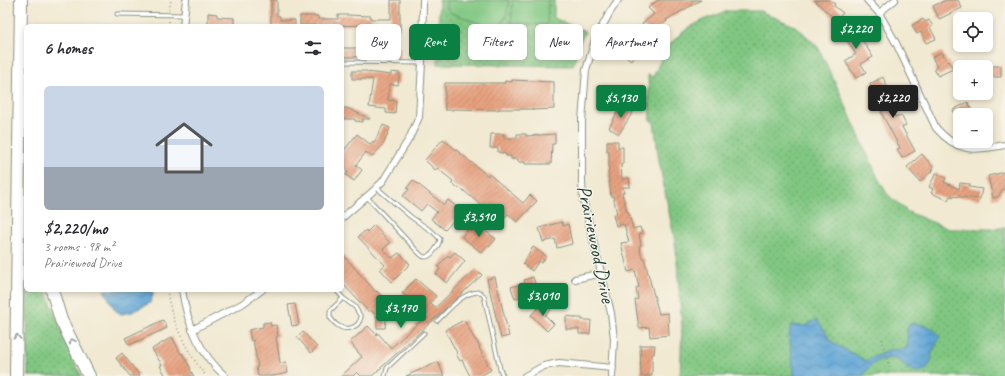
<!DOCTYPE html>
<meta charset="utf-8">
<style>
body{margin:0;font-family:Caveat,sans-serif;background:#f7f7f7;color:#2b2b33;height:100vh;display:flex;flex-direction:column;font-size:15px;white-space:nowrap}
*{box-sizing:border-box;margin:0}
p{font-size:13px;color:#7c7c81}
.icon{flex:none;width:22px;height:22px;fill:none;stroke:currentColor;stroke-width:2;stroke-linecap:round;stroke-linejoin:round}
.map{position:relative;flex:1;overflow:hidden}
.drawer{position:absolute;left:24px;top:24px;width:320px;height:268px;display:flex;flex-direction:column;background:#fff;border-radius:6px;box-shadow:0 2px 6px #0003}
.drawer>*{flex:none}
.hud{position:absolute;left:356px;top:24px;width:380px;height:36px;display:flex;gap:8px}
.tools{position:absolute;left:953px;top:12px;display:grid;gap:8px}
.tools a{display:grid;place-items:center;width:40px;height:40px;border-radius:6px;background:#fff;box-shadow:0 2px 6px #0003;font-size:20px}
.price{position:absolute;translate:-50% -34px;padding:0 9px;border-radius:4px;background:#0b8043;color:#fff;font-size:13px;line-height:26px;filter:drop-shadow(0 1px 2px #0008)}
.price::after{content:'';position:absolute;left:50%;top:24px;width:12px;height:9px;margin-left:-6px;background:inherit;clip-path:polygon(0 0,100% 0,50% 100%)}
.price.active{background:#222;color:#fff}
ul{padding:0;list-style:none}
li{display:grid;align-content:center;gap:8px;height:212px;padding:0 20px}
li span{display:grid;place-items:center;height:124px;border-radius:6px;color:#555}
li>.icon{margin-inline-start:auto}
span .icon{width:72px;height:72px;fill:#fffc;stroke-width:1}
li b{font-size:17px}
h2{display:flex;justify-content:space-between;align-items:center;height:48px;padding:0 20px;font-size:17px}
.tag{padding:0 14px;border-radius:6px;background:#fff;box-shadow:0 2px 6px #0003;font-size:14px;line-height:36px}
.tag.active{background:#0b8043;color:#fff}
.map>svg:first-child{display:block}
</style>
<div class="map">
<svg width="1005" height="376" viewBox="0 0 1005 376">
<defs>
<pattern id="grass-dots" width="8" height="8" patternUnits="userSpaceOnUse"><rect width="8" height="8" fill="#81c782"/><path d="M2 2h.1M6 6h.1" fill="none" stroke="#69a36b" stroke-width="1.8" stroke-linecap="round"/></pattern>
<pattern id="water-waves" width="16" height="10" patternUnits="userSpaceOnUse"><rect width="16" height="10" fill="#60a6d6"/><path d="M0 5q4-4 8 0t8 0" fill="none" stroke="#4f88ae"/></pattern>
<pattern id="building-hatch" width="6" height="6" patternUnits="userSpaceOnUse"><rect width="6" height="6" fill="#e7a280"/><path d="M-1 1l2-2M0 6l6-6M5 7l2-2" fill="none" stroke="#bb856a"/></pattern>
</defs>
<rect width="100%" height="100%" fill="#f7f3e8"/>
<filter id="ink" filterUnits="userSpaceOnUse"><feTurbulence type="fractalNoise" baseFrequency=".025" numOctaves="2"/><feDisplacementMap in="SourceGraphic" scale="8" xChannelSelector="R" yChannelSelector="G"/><feConvolveMatrix kernelMatrix="1 2 1 2 8 2 1 2 1" color-interpolation-filters="sRGB"/></filter>
<filter id="wash" filterUnits="userSpaceOnUse"><feTurbulence type="fractalNoise" baseFrequency=".012" numOctaves="4" result="noise"/><feDisplacementMap in="SourceGraphic" scale="16" xChannelSelector="R" yChannelSelector="G"/><feGaussianBlur stdDeviation="0.9" result="paint"/><feColorMatrix in="noise" values="0 0 0 0 0 0 0 0 0 0 0 0 0 0 0 0 0 1.4 0 .05"/><feComposite in="paint" operator="in"/></filter>
<g filter="url(#wash)">
<rect width="100%" height="100%" fill="#f1e9d1"/>
<!-- grass -->
<path fill="url(#grass-dots)" stroke="#50825b" d="M439 0H554V18L585 32 580 42 573 66 438 64Z
M728 11H760L797 27 818 47 840 93 877 176 887 194 908 212 949 229H995L1005 227V376H680L682 328 676 248 659 161 654 122 650 120 648 75 653 77C658 68 661 57 667 48 683 27 704 19 728 11Z
M27 290H46L73 361 82 376H28Z"/>
<!-- pitch -->
<path fill="#81c782" stroke="#50825b" d="M446 0H509L507 14 498 30 451 13 447 8Z
M513 0H548L547 25 511 23Z"/>
<!-- water -->
<path fill="url(#water-waves)" stroke="#407285" d="M104 290H153V295L150 303 132 312 121 314 115 310Z
M815 320 818 321 831 341 838 346 854 354 865 361 889 350 906 349C911 341 904 335 909 324 918 322 936 327 940 337L932 353 931 362 926 370C912 374 909 370 899 360 883 356 872 361 863 376H793L794 372 789 336 791 325 806 326Z"/>
<g id="blocks">
<!-- building -->
<path fill="url(#building-hatch)" d="M271 0H277V16H280V20H295V26H271Z
M391 0H400V29H392V47H400V58H391V54H374V25L321 26V25H300V16H318V19H338V15H347L371 16V19H391Z
M658 0H701L666 20 667 21 658 28 661 31 655 36 653 34 652 36 642 24 654 14 648 8Z
M814 0H830L835 4 834 6 843 13 836 20Z
M946 0H958L962 8 939 19 933 6Z
M208 13 217 14V17L234 18V26H208Z
M923 19 925 22 929 20 933 26 930 27 936 39 926 43 921 32 917 34 912 25Z
M850 21 873 57 861 64 866 72 856 78 845 61 856 54 839 29Z
M633 32 648 42 644 47 641 46 631 60 620 52Z
M342 48H371L370 57H342Z
M942 52 947 62 949 61 953 69 938 76 934 69 937 67 932 57Z
M987 66H1001V77H987Z
M352 71H367V72L391 75V72L400 73 398 85 390 84 388 100 396 101 395 114 386 113V109L369 107 373 79H352Z
M883 77 891 96 886 99 895 117 901 115 906 125 902 127 915 151 902 158 897 149 900 148 881 112 885 110 875 91 874 92 870 84Z
M512 80 554 82V109L533 110V109H498V110L453 109V110H445V83H505V81L512 82Z
M968 102 974 115H955L953 110Z
M621 105 633 112 619 134 609 128Z
M342 108H347L370 119H363V122L355 121V119H342Z
M383 125 390 128 384 143 372 157 366 152 356 165 362 170 354 181 346 175 348 172 342 167V153L357 134 370 144 373 141 374 143Z
M491 134H504V138H517V134H526V136L555 134V144H552L551 164H525V162H518V159H511V156H506V154L498 152V148H490Z
M443 139 488 176 489 174 523 203 530 195 537 201 517 222 508 214 501 222 463 190 458 187 457 188 451 183 453 181 437 168 435 170 425 160Z
M607 141H618V147H623V164H621L622 179 629 178 630 187H623L624 192 622 193 627 212 628 211 633 229 640 227 642 233 639 234 641 245 639 246 642 258H644L659 314 668 313 669 335 650 337 649 327 639 328 635 300 638 299 636 288 639 287 635 270 628 272 621 243 629 242 624 224 616 226 613 215 617 214 613 196H611L608 172H609V151H607Z
M922 154 934 168 931 170 932 171 920 182 907 167Z
M1005 172V189H1003L998 197 993 198 988 176Z
M936 173 946 178 944 182 959 189 960 183 970 184 969 187 982 189 980 199 950 196 948 200 931 193 933 189 929 187Z
M413 180 444 205 448 200 462 211 445 230 431 219 437 212 427 204 421 211 403 196 409 189 407 188Z
M474 222 496 239 489 247 488 246 482 253 462 237Z
M562 222 563 226 568 224 572 244 557 248 555 239 543 242 539 228Z
M374 225 390 243 383 249 392 258 399 253 410 264 392 282 380 269 385 265 358 237 366 230 367 232Z
M533 247 546 256 542 263 539 261 532 271 523 264Z
M455 252 465 261 447 283 436 274 440 269 438 267 448 255 450 257Z
M342 254 376 292 377 291 386 301 383 303 393 314 386 320 385 328H377V317L371 310 369 312 342 283Z
M476 269 482 275 372 376H361L357 372 353 376H341L362 357 350 342 368 326 377 335V332L391 348 428 314 402 293 416 279 436 296 430 303 435 308Z
M495 277 509 336 501 338 487 279Z
M533 277 537 289 533 290 536 301 523 305 520 297 515 299 511 287 525 283 524 280Z
M544 302 551 310 545 315 554 324 547 331 531 315Z
M295 304 299 325 292 326 288 305Z
M566 316 575 317V318H582V320H591L590 334H579V329H566Z
M163 320 167 328 129 345 125 338Z
M464 320 475 340H476L480 347 479 348 491 370 480 376H470L462 360 460 361 456 354 457 353 445 330Z
M270 322 271 326 276 325 278 336 276 337 280 363 286 362 288 373 273 376H258L256 367H258L253 340 251 341 249 330 263 327V323Z
M303 332 317 347 311 353 297 337Z
M172 337 181 354 182 353 191 369 190 370 194 376H166L160 366 162 365 152 349Z
M640 345H655L654 354H652V376H641Z
M122 353 140 376H130L116 358Z
M438 362 444 376H406Z"/>
</g>
</g>
<g filter="url(#ink)">
<use href="#blocks" fill-opacity="0" stroke="#889382" stroke-width="1"/>
<g fill="none" stroke-linecap="round" stroke-linejoin="round">
<defs>
<path id="lane" d="M117 14 184 15
M342 62 422 63
M367 197 417 251C419 253 422 257 425 257 432 257 439 245 440 239L433 232 411 217 377 188
M336 290 343 298
M343 298 355 307 361 317C359 328 346 332 337 325 334 323 332 320 330 317V311Z
M437 321C449 310 463 291 480 292L484 296 500 369 503 376
M385 376 387 368 424 333"/>
<path id="street" d="M867 0 879 13 896 43 936 128C959 154 974 150 1005 145
M879 13 895 0
M183 26 186 0
M342 218 372 192 383 181 409 139 419 117 422 63 423 0
M575 279 602 273
M182 290C187 323 200 354 225 376
M192 330 242 304 262 290
M525 376 544 366 559 363 613 368
M612 376 614 339 611 313 583 199 582 182V121L586 70 595 40 610 12 618 0"/>
<path id="highway" d="M52 290 61 320 89 376
M16 376 21 0"/>
</defs>
<!-- lane casing -->
<use href="#lane" stroke="#889382" stroke-width="5"/>
<!-- street casing -->
<use href="#street" stroke="#889382" stroke-width="8"/>
<!-- highway casing -->
<use href="#highway" stroke="#889382" stroke-width="14"/>
<!-- path -->
<path stroke="#889382" stroke-width="1.5" stroke-dasharray="1 3" stroke-linecap="butt" d="M169 10 171 0
M169 26V20
M167 290C171 322 187 352 206 376
M882 339 890 370"/>
<!-- lane -->
<use href="#lane" stroke="#fff" stroke-width="3"/>
<!-- street -->
<use href="#street" stroke="#fff" stroke-width="6"/>
<!-- highway -->
<use href="#highway" stroke="#fff" stroke-width="12"/>
</g>
<!-- one-way arrows -->
<defs><path id="oneway-chevron" d="M-2-3.5L2.5 0L-2 3.5" fill="none" stroke-width="1.6" stroke-linecap="round" stroke-linejoin="round"/></defs>
<g stroke="#8f9e9a">
<use href="#oneway-chevron" transform="translate(17 337) rotate(-89)"/>
<use href="#oneway-chevron" transform="translate(72 341) rotate(-116)"/>
</g>
</g>
<g text-anchor="middle" dominant-baseline="central" stroke-width="3" stroke-linejoin="round" paint-order="stroke">
<!-- street labels -->
<g font-size="20" fill="#1f3d34" stroke="#f7f3e8">
<text transform="translate(596 244) rotate(78)">Prairiewood Drive</text>
</g>
</g>
</svg>
<div class="tools">
<a><svg class="icon" aria-label="locate" viewBox="0 0 24 24"><circle cx="12" cy="12" r="6"/><path d="M12 2v4M12 18v4M2 12h4M18 12h4"/></svg></a>
<a>+</a>
<a>−</a>
</div>
<b class="price" style="left:856px;top:50px">$2,220</b>
<b class="price" style="left:621px;top:119px">$5,130</b>
<b class="price active" style="left:893px;top:119px">$2,220</b>
<b class="price" style="left:479px;top:238px">$3,510</b>
<b class="price" style="left:543px;top:317px">$3,010</b>
<b class="price" style="left:401px;top:329px">$3,170</b>
<div class="hud">
<a class="tag">Buy</a>
<a class="tag active">Rent</a>
<a class="tag">Filters</a>
<a class="tag">New</a>
<a class="tag">Apartment</a>
</div>
<section class="drawer">
<h2>6 homes<svg class="icon" aria-label="filters" viewBox="0 0 24 24"><path d="M4 7h16M4 17h16"/><circle cx="9" cy="7" r="2"/><circle cx="15" cy="17" r="2"/></svg></h2>
<ul>
<li><span style="background:linear-gradient(#c9d6e8 65%,#9aa5b1 0)"><svg class="icon" aria-label="home" viewBox="0 0 24 24"><path d="M3 11l9-7 9 7M6 9v11h12V9"/></svg></span><div><b>$2,220/mo</b><p>3 rooms · 98 m²</p><p>Prairiewood Drive</p></div></li>
</ul>
</section>
</div>
